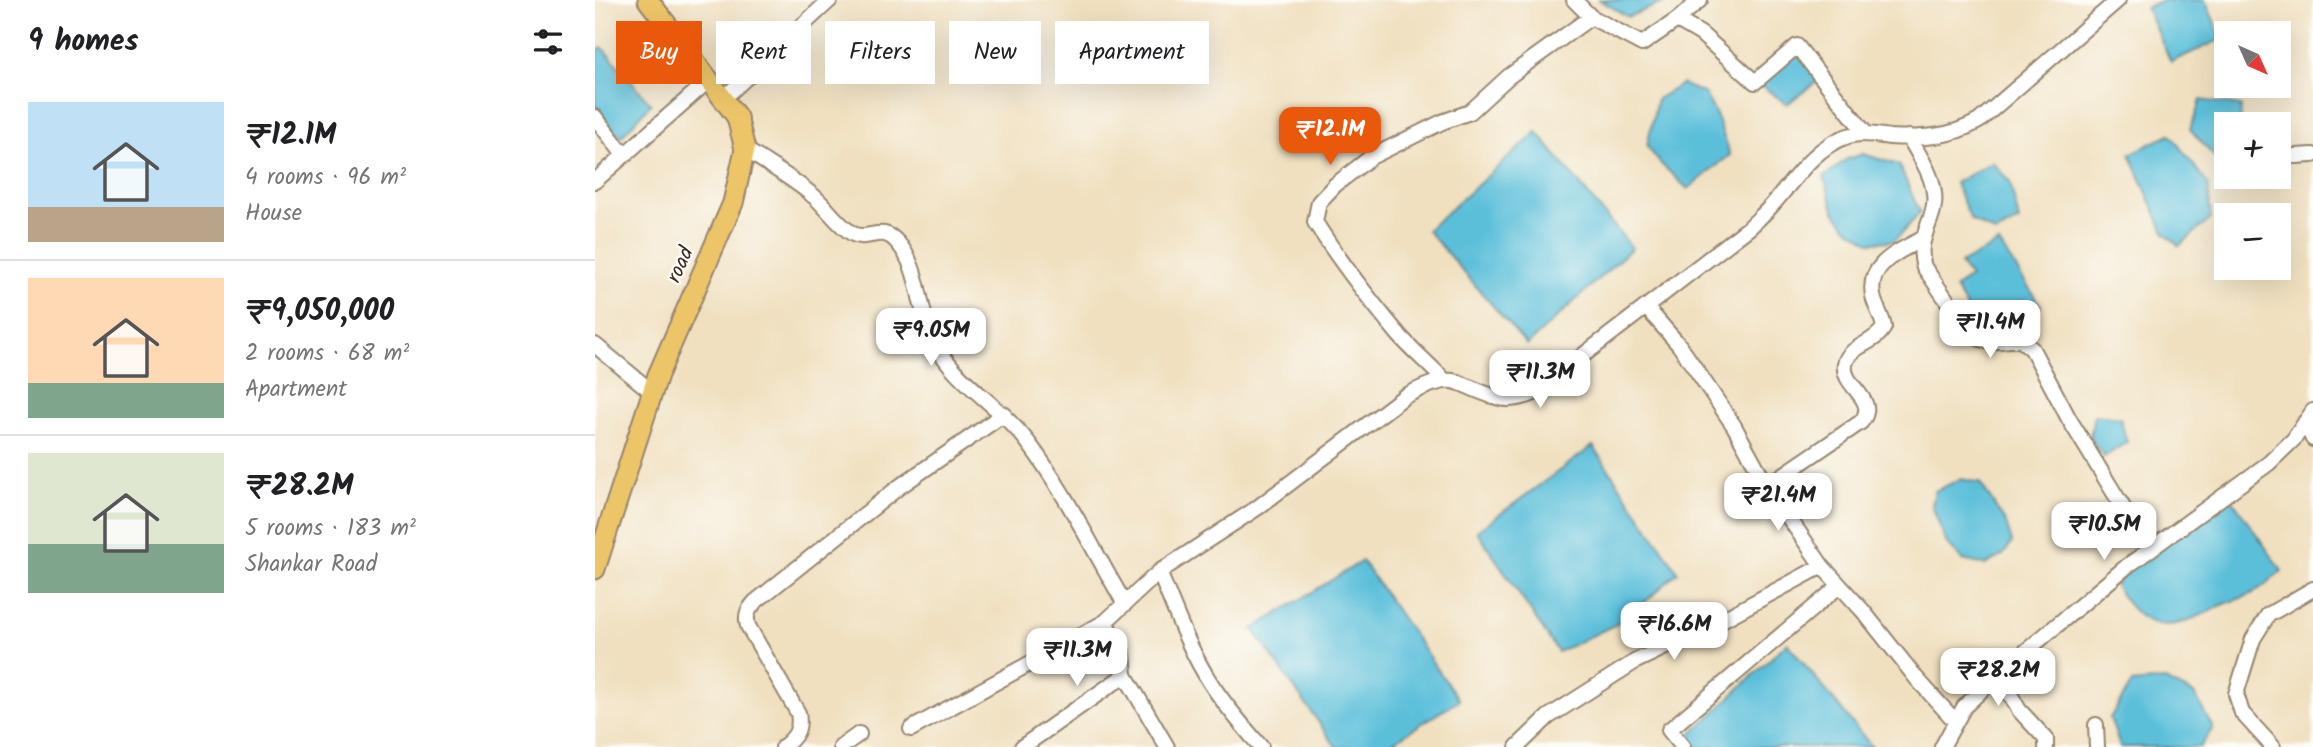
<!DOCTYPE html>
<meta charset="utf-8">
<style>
body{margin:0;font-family:Kalam,sans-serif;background:#f6f6f6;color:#202124;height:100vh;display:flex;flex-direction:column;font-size:26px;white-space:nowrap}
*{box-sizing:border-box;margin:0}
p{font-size:23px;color:#757577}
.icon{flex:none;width:38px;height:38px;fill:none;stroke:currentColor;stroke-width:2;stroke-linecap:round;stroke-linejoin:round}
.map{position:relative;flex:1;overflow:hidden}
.details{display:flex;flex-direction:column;background:#fff;width:595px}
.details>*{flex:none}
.hud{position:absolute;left:21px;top:21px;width:665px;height:63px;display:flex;gap:14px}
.needle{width:46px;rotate:135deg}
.controls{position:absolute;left:1619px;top:21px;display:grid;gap:14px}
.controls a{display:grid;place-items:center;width:77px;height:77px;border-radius:0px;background:#fff;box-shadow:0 7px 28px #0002;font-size:35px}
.price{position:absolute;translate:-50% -60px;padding:0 16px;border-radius:14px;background:#fff;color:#222;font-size:23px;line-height:46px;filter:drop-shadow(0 2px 4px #0008)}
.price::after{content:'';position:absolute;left:50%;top:42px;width:21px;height:16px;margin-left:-10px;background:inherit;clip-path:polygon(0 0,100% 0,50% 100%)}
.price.active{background:#ea580c;color:#fff}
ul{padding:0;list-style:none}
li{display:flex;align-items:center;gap:21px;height:175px;padding:0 28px}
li+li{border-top:2px solid #e0e0e0}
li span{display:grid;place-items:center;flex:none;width:196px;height:140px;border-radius:0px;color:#555}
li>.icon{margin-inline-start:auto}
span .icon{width:84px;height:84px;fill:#fffc;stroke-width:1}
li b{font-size:30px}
h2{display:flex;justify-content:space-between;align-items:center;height:84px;padding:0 28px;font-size:30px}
.chip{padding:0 24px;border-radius:0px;background:#fff;box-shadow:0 7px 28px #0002;font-size:24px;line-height:63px}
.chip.active{background:#ea580c;color:#fff}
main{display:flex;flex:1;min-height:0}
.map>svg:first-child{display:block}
</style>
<main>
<section class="details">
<h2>9 homes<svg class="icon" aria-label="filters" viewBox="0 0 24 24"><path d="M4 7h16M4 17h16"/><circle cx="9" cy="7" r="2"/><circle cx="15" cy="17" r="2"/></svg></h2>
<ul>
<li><span style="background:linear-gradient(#bfe0f5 75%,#b9a48a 0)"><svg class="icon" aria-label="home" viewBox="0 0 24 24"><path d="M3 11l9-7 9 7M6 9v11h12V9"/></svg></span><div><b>₹12.1M</b><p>4 rooms · 96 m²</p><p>House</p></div></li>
<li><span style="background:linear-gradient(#ffd9b3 75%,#7fa58c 0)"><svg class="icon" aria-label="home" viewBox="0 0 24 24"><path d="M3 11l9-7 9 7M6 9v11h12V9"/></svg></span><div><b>₹9,050,000</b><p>2 rooms · 68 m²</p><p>Apartment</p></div></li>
<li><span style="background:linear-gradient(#dfe7d0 65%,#7fa58c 0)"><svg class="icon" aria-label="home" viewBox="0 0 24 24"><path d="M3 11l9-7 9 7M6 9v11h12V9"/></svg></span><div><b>₹28.2M</b><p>5 rooms · 183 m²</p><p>Shankar Road</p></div></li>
</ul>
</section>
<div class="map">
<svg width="1718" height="747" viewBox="0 0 1718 747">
<rect width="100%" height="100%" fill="#fdfcf7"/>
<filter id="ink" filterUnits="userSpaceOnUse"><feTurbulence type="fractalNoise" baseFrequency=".0143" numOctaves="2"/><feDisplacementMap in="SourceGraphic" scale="14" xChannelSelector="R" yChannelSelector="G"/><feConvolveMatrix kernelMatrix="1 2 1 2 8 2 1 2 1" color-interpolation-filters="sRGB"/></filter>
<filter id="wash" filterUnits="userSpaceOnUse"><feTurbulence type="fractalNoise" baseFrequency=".00686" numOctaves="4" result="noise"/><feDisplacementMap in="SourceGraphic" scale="28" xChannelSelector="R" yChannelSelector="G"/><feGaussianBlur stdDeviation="1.57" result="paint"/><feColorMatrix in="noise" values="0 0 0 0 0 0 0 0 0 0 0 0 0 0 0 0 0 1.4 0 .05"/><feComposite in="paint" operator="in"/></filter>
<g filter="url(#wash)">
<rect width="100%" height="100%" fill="#f0e0c0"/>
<!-- water -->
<path fill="#5cbfda" stroke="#4c747c" stroke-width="2" d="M1005 0H1075L1033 17Z
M1568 0H1610L1627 39 1576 62 1551 8Z
M7 47 56 104 26 137 0 109V53Z
M1204 47 1227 78 1192 104 1165 85Z
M1087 84 1110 94 1122 117 1135 155 1093 189 1065 163 1052 146 1062 99Z
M1606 100 1646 106 1645 124H1631V154L1623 161 1595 129Z
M942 132 1037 248 932 345 832 230Z
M1575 134 1613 184 1616 219 1584 246 1569 232 1535 154Z
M1268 154 1304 165 1325 213 1299 241 1274 242 1251 226 1239 210 1229 177 1252 159Z
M1397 162 1415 182 1424 221 1401 233 1376 220 1360 183Z
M1404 243 1446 306 1393 344 1360 288 1375 277 1365 264Z
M1499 415 1525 418 1532 442 1509 457 1495 437Z
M998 446 1083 572 1030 620 963 652 882 531Z
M1366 479 1385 483 1411 523 1417 542 1408 555 1390 565 1368 560 1352 544 1337 506 1340 491Z
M1633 493 1687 571C1677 579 1667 588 1656 594 1646 599 1635 601 1625 606 1576 631 1552 638 1520 585L1535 569Z
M767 561 864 700 790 747H741L658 629Z
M1192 643 1277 747H1093L1088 742Z
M1570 680 1599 694 1618 728 1605 747H1525L1515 718 1537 683Z"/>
</g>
<g filter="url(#ink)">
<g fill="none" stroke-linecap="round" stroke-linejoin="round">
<defs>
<path id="minor" d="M996 17 1047 44 1082 20 1106 34 1160 82 1202 46 1271 134
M1082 20 1105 0
M128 99 235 0
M0 117 29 155
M1314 137C1323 154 1337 173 1339 193 1343 219 1319 238 1329 267L1373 331C1394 349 1403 338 1426 340L1437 349 1474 419 1554 550
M150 149C172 164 196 177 216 194 231 205 242 225 258 234 274 242 286 224 302 242 327 269 322 313 341 345 363 384 405 406 432 441 470 491 498 550 530 604
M1684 157 1718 155
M0 181 114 80
M1051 307 1084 345 1104 374 1139 426 1172 486 1227 566 1268 611 1322 679 1360 721
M0 345 57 392
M850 381C835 365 817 350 804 335 774 299 745 262 720 222L724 202 740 185 776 157 847 122 875 112 913 77 996 17 979 0
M1710 422 1718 439
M1172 486 1266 422C1285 399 1246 387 1250 364 1254 345 1281 344 1289 327 1287 317 1282 309 1279 300 1269 265 1303 252 1327 239
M564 572C580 609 593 648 615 682 630 706 648 726 666 747
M1419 661 1416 696 1424 710 1451 739V747
M530 675 572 747
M1501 725 1502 747
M316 729 510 622 564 572 662 508 810 396C823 390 837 382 851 381 859 380 865 383 872 386 898 397 912 405 939 393L1155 227C1163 219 1171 212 1178 204 1200 179 1219 147 1253 136 1266 132 1282 135 1295 137 1327 139 1356 137 1384 121L1523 0
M188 747C201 737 206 729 203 713L153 626C150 615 153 610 160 602L304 487 409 414
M246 747 264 734
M427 747 530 675 528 654 510 622
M922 747 953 717 1041 661 1123 622 1227 566
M1088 747 1074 730 1243 587
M1347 747 1369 707 1398 679 1531 567 1674 463 1699 439 1718 411
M1678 747 1647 713 1641 694 1658 639 1673 615 1718 589"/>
<path id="major" d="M0 569 63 375 138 203 150 149 142 117 53 0"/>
</defs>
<!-- minor casing -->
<use href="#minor" stroke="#96856f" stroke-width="18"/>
<!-- major casing -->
<use href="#major" stroke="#96856f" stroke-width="23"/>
<!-- minor -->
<use href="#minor" stroke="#fff" stroke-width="14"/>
<!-- major -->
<use href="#major" stroke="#edc569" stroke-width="19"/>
</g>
</g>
<g text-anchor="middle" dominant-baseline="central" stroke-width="5" stroke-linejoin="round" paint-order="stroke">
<!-- street labels -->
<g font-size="21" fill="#3b2a1e" stroke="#fdfcf7">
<text transform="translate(86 265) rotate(-66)">road</text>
</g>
</g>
</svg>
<div class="controls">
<a><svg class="needle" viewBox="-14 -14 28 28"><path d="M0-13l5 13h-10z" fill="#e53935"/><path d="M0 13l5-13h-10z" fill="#757577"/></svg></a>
<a>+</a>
<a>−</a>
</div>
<b class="price active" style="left:735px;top:167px">₹12.1M</b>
<b class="price" style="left:1395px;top:360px">₹11.4M</b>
<b class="price" style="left:336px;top:368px">₹9.05M</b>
<b class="price" style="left:945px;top:410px">₹11.3M</b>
<b class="price" style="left:1183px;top:533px">₹21.4M</b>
<b class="price" style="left:1509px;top:562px">₹10.5M</b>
<b class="price" style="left:1079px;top:662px">₹16.6M</b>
<b class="price" style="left:482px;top:688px">₹11.3M</b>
<b class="price" style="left:1403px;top:708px">₹28.2M</b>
<div class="hud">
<a class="chip active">Buy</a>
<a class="chip">Rent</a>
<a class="chip">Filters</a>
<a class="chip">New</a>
<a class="chip">Apartment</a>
</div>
</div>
</main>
